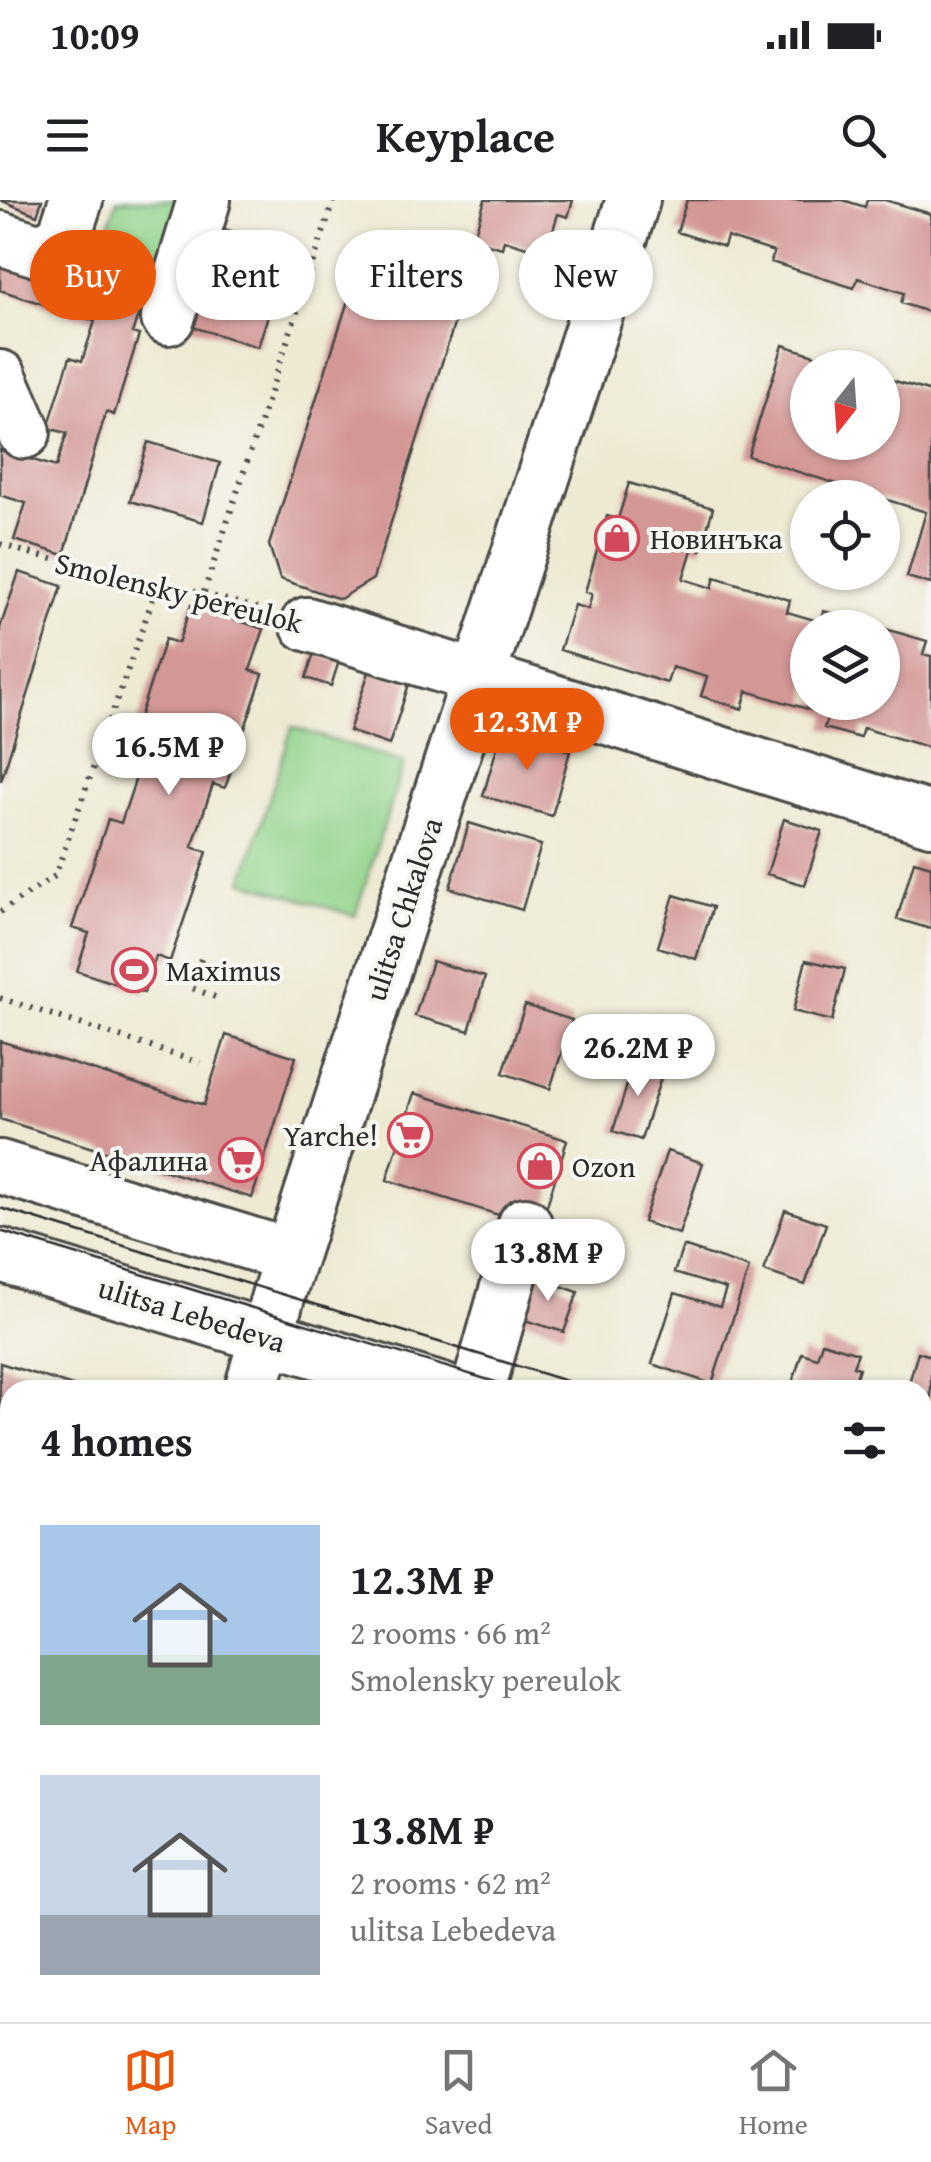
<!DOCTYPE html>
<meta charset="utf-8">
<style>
body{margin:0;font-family:"Gentium Book Plus",serif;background:#f6f6f6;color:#202124;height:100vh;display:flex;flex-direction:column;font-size:38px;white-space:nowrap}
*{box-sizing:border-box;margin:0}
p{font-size:32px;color:#757577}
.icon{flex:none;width:55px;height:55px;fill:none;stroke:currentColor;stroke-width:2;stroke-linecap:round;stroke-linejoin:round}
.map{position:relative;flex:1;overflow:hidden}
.drawer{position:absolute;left:0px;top:1180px;width:932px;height:642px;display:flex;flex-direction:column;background:#fff;border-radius:30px 30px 0 0;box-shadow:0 2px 8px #0004}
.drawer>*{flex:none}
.hud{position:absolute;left:30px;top:30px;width:872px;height:90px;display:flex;gap:20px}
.needle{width:65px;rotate:197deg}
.controls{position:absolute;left:790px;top:150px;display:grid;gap:20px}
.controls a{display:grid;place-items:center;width:110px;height:110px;border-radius:50%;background:#fff;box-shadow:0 2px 8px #0004;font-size:50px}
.price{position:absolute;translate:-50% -85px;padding:0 22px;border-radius:35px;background:#fff;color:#222;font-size:32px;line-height:65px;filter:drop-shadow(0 2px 5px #0008)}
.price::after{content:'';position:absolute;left:50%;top:60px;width:30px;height:22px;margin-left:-15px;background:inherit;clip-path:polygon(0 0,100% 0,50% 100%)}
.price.active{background:#ea580c;color:#fff}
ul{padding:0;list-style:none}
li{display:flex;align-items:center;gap:30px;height:250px;padding:0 40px}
li span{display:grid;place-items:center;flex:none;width:280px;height:200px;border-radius:0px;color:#555}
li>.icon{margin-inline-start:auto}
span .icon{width:120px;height:120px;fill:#fffc;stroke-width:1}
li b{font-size:42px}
h2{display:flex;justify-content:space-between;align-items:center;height:120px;padding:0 40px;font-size:42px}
.chip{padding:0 35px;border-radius:45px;background:#fff;box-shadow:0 2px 8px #0004;font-size:35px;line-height:90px}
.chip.active{background:#ea580c;color:#fff}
.status{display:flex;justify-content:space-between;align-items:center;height:70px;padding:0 50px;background:#fff;direction:ltr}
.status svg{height:28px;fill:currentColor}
header{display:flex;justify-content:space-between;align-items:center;height:130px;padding:0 40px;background:#fff;font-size:45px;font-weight:700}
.tabs{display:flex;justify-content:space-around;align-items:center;height:140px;border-top:2px solid #e0e0e0;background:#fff;font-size:28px;color:#757577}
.tabs a{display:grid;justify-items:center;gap:5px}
.tabs .active{color:#ea580c}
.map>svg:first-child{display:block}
</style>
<div class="status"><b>10:09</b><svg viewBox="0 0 49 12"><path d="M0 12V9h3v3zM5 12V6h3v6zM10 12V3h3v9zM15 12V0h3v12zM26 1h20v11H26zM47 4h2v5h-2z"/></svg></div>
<header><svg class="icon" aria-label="menu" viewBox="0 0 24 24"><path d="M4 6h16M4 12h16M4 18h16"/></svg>Keyplace<svg class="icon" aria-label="search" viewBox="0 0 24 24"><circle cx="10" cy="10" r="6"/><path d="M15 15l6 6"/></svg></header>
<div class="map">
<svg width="931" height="1822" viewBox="0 0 931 1822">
<rect width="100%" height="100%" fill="#f6f6f2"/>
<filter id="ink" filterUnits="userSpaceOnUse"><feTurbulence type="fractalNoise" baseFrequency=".01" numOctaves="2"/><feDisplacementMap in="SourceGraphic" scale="20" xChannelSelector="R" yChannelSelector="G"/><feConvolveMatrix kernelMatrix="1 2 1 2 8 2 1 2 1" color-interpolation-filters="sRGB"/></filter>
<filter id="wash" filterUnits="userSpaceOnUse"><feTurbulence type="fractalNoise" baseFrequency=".0048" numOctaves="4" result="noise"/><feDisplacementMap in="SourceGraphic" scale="40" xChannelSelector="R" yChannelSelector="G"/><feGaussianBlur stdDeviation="2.25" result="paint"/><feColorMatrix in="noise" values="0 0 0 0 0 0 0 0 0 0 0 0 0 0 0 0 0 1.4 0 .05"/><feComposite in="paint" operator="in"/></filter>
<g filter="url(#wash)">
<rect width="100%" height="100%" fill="#ede9d2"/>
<!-- green -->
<path fill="#93d48c" stroke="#5f805c" stroke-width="2.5" d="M117 0H199L172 82 98 58Z
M292 527 404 563 355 716 243 681Z"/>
<!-- forest -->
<path fill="#76b678" stroke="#507052" stroke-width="2.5" d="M206 1813H339L336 1822H204Z"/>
<g id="blocks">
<!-- building -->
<path fill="#d39796" d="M0 0H42L37 15Z
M485 0H573L568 17 558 14 546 53 504 40 502 48 473 40Z
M687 0H843L865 7 867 0H885L931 14V113L901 103 904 93 858 78 854 88 771 62 774 52 727 37 724 47 677 32Z
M208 24 289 49 258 147 186 125Z
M384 53 447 74 459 109 373 379 340 399 280 379 269 345 356 76Z
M0 55 93 86 99 67 149 84 132 133 139 135 114 215 106 212 64 355 14 340 26 303 0 295V250L56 267 67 233 48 228 70 157 82 161 95 121 0 90Z
M783 145 851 167 808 168V242H882V177L931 192V384L907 377 926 312 748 256Z
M148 242 220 263 203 322 130 301Z
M629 283 713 308 701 350 693 347 683 379 712 388 715 377 790 400 787 412 821 422 824 411 878 427 808 428V502H882V428L927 441 923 454 931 456V548L863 528 860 538 824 528 828 515 747 491 742 509 701 496 707 477 672 467 667 483 560 450 574 405 588 409 592 394 585 392 607 316 618 319Z
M19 372 62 386 1 581 0 428Z
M191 405 264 429 250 470 263 474 225 588 213 584 192 647 207 652 170 761 156 756 144 793 77 771 89 733 72 728 108 619 121 623 142 559 127 554 165 439 178 443Z
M314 453 339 461 331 486 306 478Z
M370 469 410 481 389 545 349 531Z
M502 530 570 551 552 616 483 596Z
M784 619 822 631 805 685 767 674Z
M469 623 541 645 522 710 450 688Z
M914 661 931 666V729L897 719Z
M674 695 713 707 696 759 658 747Z
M806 760 845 769 832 821 793 811Z
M432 761 485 777 469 831 415 816Z
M525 805 572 820 550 889 503 873Z
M226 835 296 857 252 998 0 919V841L204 905Z
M635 859 664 868 641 940 613 931Z
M414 893 567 940 540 1028 387 980Z
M667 951 703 963 679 1034 643 1022Z
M785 1010 826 1024 805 1085 764 1071Z
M683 1046 749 1068 712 1184 652 1164 675 1093 720 1107 726 1089 674 1073Z
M532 1076 578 1092 564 1132 518 1118Z
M822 1142 858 1153 853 1166 859 1168 852 1190H790L802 1153 817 1158Z
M918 1152 931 1156V1230L922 1227V1190H907Z
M0 1163 82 1189 10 1190V1249L0 1246Z
M922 1417 931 1420V1515L922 1513Z
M922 1627 931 1629V1669L922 1667Z
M931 1745V1790L922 1786V1762Z
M123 1812H206L204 1822H120Z
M376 1812H456L453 1822H373Z
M627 1812H714L711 1822H625Z"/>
</g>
</g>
<g filter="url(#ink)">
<use href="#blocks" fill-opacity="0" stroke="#484844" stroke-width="2.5"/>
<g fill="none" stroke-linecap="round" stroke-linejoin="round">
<defs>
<path id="minor" d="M0 38 40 51 63 40 76 0
M168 118 204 0
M0 177 24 232
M307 424 931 619
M0 967 291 1056
M0 1055 442 1190
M251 1190 279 1093 633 0
M478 1190 525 1024
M922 1337 931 1340"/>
</defs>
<!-- minor casing -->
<use href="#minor" stroke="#484844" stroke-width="58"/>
<!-- path -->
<path stroke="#484844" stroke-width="6" stroke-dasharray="2.5 8" stroke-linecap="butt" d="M0 344C88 373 180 384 268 412
M204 392 334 0
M0 712 55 676 158 384
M201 759 192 788 215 797
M0 798 200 863
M922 1528 931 1530
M261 1822 262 1812"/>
<!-- minor -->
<use href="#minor" stroke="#fff" stroke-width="52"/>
<!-- tram -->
<path stroke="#2b2b2b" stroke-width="2.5" d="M0 1008 596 1190
M0 1031 522 1190
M922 1289 931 1292
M922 1313 931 1316"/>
</g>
</g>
<!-- icons -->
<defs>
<symbol id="shop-ring" viewBox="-11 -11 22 22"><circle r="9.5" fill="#f6f6f2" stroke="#d1495b" stroke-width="1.5"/><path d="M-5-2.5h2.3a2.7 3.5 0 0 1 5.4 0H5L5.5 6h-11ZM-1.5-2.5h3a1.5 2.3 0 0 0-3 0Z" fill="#d1495b"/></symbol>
<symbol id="stadium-ring" viewBox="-11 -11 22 22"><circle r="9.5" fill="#f6f6f2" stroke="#d1495b" stroke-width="1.5"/><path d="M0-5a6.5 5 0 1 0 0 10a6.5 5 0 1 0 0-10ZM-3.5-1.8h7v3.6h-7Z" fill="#d1495b"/></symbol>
<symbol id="supermarket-ring" viewBox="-11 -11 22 22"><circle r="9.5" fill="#f6f6f2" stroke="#d1495b" stroke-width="1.5"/><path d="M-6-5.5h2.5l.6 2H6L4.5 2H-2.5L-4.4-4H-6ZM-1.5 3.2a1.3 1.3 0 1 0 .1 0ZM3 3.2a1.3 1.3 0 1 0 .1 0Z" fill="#d1495b"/></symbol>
</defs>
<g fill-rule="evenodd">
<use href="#shop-ring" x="592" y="313" width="50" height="50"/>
<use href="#stadium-ring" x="109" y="745" width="50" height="50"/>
<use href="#supermarket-ring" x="385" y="910" width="50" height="50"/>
<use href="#supermarket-ring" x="216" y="935" width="50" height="50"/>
<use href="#shop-ring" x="515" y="941" width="50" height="50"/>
</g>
<g text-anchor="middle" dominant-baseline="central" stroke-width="8" stroke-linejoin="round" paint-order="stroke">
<!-- poi labels -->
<g font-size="30" fill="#2b2b2b" stroke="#f6f6f2" text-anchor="start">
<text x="650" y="338">Новинъка</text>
<text x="166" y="770">Maximus</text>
<text x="378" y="935" text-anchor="end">Yarche!</text>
<text x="208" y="960" text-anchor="end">Афалина</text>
<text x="572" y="966">Ozon</text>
</g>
<!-- street labels -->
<g font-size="30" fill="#2b2b2b" stroke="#f6f6f2">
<text transform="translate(179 392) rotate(14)">Smolensky pereulok</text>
<text transform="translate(403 709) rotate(-72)">ulitsa Chkalova</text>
<text transform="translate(192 1114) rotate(17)">ulitsa Lebedeva</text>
</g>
</g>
</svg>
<div class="controls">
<a><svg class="needle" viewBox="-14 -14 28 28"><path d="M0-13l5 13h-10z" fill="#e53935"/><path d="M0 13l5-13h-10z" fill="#757577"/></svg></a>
<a><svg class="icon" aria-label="locate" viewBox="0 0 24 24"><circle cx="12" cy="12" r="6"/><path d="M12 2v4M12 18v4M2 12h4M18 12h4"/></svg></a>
<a><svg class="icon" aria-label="layers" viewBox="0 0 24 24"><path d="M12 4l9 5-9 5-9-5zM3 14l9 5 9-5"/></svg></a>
</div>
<b class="price active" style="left:527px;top:573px">12.3M ₽</b>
<b class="price" style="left:169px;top:598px">16.5M ₽</b>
<b class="price" style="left:638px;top:899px">26.2M ₽</b>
<b class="price" style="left:548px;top:1104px">13.8M ₽</b>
<div class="hud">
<a class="chip active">Buy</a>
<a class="chip">Rent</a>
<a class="chip">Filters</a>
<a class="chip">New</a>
</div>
<section class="drawer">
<h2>4 homes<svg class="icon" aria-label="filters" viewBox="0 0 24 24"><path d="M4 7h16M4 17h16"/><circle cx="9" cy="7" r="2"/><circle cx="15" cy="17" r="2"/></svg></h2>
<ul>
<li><span style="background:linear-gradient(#a9c7e8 65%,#7fa58c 0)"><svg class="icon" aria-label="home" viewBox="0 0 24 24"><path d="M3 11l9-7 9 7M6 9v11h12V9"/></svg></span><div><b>12.3M ₽</b><p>2 rooms · 66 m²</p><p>Smolensky pereulok</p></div></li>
<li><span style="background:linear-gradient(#c9d6e8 70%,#9aa5b1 0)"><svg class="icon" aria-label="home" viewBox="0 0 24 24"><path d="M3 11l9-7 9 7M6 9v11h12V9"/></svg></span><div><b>13.8M ₽</b><p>2 rooms · 62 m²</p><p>ulitsa Lebedeva</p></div></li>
</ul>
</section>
</div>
<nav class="tabs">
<a class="active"><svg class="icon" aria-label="map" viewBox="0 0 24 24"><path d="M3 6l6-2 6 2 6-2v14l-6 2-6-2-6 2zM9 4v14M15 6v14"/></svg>Map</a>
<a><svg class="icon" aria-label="saved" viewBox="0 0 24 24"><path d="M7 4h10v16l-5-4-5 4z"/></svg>Saved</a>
<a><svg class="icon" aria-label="home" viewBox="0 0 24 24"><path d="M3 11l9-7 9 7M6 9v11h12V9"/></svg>Home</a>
</nav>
